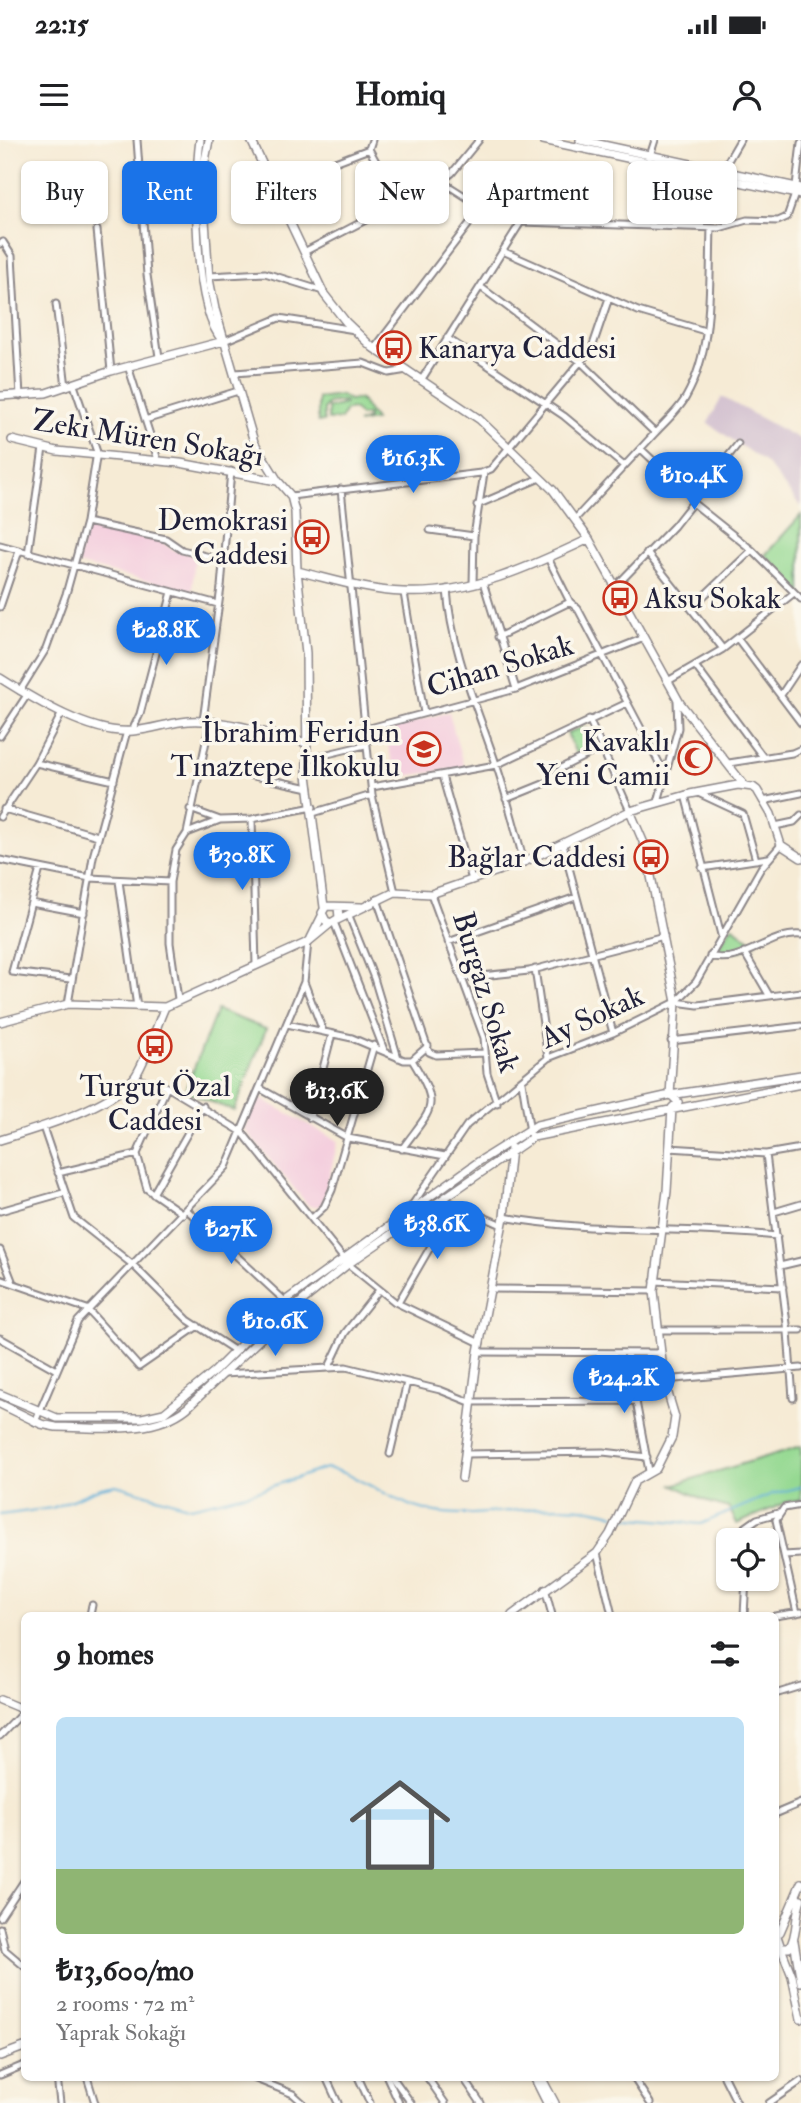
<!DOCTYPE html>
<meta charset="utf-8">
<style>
body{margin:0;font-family:"IM FELL Double Pica",serif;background:#f6f6f6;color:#202124;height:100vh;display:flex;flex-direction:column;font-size:26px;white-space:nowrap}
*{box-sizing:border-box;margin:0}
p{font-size:23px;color:#757577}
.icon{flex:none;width:38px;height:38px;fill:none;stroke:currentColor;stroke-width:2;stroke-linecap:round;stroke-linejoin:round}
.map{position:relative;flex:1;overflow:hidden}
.side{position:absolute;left:21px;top:1472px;width:758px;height:469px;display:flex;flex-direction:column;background:#fff;border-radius:10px;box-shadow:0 2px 5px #0004}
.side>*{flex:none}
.guide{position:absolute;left:21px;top:21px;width:760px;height:63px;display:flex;gap:14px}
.tools{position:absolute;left:716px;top:1388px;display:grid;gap:14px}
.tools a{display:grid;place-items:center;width:63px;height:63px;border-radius:10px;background:#fff;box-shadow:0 2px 5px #0004;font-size:35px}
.price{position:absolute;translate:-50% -60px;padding:0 16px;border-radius:24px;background:#1a73e8;color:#fff;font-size:23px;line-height:46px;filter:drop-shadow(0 2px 4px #0008)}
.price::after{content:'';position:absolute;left:50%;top:42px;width:21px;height:16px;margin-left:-10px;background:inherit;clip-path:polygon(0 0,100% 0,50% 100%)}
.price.on{background:#222;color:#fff}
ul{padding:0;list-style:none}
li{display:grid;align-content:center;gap:14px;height:371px;padding:0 35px}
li+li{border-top:2px solid #e0e0e0}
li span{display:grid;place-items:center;height:217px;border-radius:10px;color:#555}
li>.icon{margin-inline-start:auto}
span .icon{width:126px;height:126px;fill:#fffc;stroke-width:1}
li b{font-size:30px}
h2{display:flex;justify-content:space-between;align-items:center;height:84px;padding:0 35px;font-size:30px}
.tag{padding:0 24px;border-radius:10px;background:#fff;box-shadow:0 2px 5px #0004;font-size:24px;line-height:63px}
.tag.on{background:#1a73e8;color:#fff}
.status{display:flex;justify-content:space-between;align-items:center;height:49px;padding:0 35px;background:#fff;direction:ltr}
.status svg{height:19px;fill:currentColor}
header{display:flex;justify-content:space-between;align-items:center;height:91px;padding:0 35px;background:#fff;font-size:32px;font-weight:700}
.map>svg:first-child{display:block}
</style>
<div class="status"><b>22:15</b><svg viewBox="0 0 49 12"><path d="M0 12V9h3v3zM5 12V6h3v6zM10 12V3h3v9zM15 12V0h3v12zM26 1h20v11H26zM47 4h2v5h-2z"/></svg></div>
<header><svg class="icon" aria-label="menu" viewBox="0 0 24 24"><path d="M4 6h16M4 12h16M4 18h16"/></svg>Homiq<svg class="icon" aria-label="person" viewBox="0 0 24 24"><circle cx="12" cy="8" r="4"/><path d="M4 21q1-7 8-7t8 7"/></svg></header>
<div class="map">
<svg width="801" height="1963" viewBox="0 0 801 1963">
<rect width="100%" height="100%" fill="#fbf7ec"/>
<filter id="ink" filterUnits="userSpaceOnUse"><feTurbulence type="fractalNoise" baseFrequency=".0143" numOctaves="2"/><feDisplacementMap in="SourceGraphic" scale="14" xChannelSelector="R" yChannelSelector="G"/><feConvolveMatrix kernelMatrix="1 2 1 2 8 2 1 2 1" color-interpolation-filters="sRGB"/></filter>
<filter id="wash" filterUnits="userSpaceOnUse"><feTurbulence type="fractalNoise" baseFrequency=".00686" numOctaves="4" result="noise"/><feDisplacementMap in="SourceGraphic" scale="28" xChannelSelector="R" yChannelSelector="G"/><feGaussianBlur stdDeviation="1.57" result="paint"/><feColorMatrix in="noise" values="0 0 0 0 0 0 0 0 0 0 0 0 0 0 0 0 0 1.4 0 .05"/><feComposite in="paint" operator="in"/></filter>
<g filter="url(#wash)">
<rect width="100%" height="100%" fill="#f6ebd5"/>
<!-- built -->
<path fill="#f4cfde" d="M86 386 157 399 173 410 195 415 192 452 77 424Z
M449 572 464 628 396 637 384 590Z
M256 956 338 1001 322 1066H309L244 989Z"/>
<!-- industrial -->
<path fill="#d0bdce" d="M722 257 801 300V367L766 323 708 283Z"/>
<!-- green -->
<path fill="#95d992" stroke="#5c7e66" stroke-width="2" d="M341 255 349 260 360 259 375 280 357 283 368 279V275L360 276 354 269 346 270 341 279 328 280V268L345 264 344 261 328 263 324 269V281L318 282V258Z
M801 375V453L765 415Z
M582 587 588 589 596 608 577 616 567 593Z
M732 786 755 804 740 811 714 814Z
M217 870 266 889 234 971 185 951Z
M801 1306V1360L787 1362 737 1384 729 1368 711 1363 673 1345Z"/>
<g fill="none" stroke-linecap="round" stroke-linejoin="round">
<!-- stream -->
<path stroke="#5daed8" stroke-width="2" d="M0 1375 52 1368 101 1348 116 1345 191 1367 254 1352 326 1328C362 1335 393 1364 430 1371 491 1383 556 1354 615 1375
M621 1377 701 1384 772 1354 801 1347"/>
</g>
</g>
<g filter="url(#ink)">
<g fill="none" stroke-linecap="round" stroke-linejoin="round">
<defs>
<path id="street" d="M137 0 147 135 159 217
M369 9 399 63
M648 22 655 0
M722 31 740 0
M141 39 189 38
M441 41 482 67 521 82 719 88 747 80 778 81 787 77 795 54
M272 46 369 9 372 0
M796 46 801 3
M651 86 663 25
M97 90 111 231
M0 104 3 102 12 116 20 256
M304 112 441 41 452 33 479 0
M505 112 638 171 705 191
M209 136 265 133 323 151
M482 148 581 222 655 293 576 378
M56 164 66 247
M447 198 564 276 624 326
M224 201 279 178 355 190
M374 209 482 67
M128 226 158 320
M235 233 363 223 389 233 407 230
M422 239 521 82
M145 280 238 251
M655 293C665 282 679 270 686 257 714 208 709 142 711 88
M641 309 694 359 738 304
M341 349 372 655 395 752
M291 356 481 333 491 329 592 208 609 158
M693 363 752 410 801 459
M477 365 540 338
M86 382 166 399 182 410 222 420
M430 390 474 396
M0 405 218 464
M647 413 723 509 794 453
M28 414 43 308
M548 418 570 462 578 469 664 632
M483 442 516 549
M473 444 474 396 484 333
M616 446 674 386 693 362
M447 449C451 510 477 567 496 624 507 656 515 689 524 722
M404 453 424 573
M0 467 19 411
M691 468 752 410
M498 497 570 462
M737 498 801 583
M696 527 763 617
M668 541 723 509
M20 551 46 509 66 454 86 382 97 312 74 245
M781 555 801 525
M589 579 630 671
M203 581 221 447 231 331
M366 589 516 549 644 498
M132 591 140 574 172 452
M0 596 27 555
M307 619 365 605
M36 623 114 641
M729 623 792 613 801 609
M202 625 309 648
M442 636 472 740
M372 647 496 625 627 563
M698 653 743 674 756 720
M685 655 721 795
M506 659 548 642 563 627 601 608
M763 661 801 653
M658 662 678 588 677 561
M4 669 98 696
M190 669 220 680 252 679 313 667
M313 673 372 655
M0 677 36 623 62 573
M252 679 256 825
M775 686 794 682 801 675
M187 693 220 680
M563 705 613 893
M0 720 90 738 170 742
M702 728 768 718
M40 729 12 832 70 839
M119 741 137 867
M431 754 484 898 487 933 497 963
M377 759 429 912 436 915 484 913
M31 763 84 773
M349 776 374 838 398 918
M334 782 384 910
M448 802 576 757
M744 812 769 855
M710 816C741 826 770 792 801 795
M535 829 548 918
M462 838 529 831 664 796
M304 842 323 891
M178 859 170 803V742L176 710 187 693 210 582
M676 862 698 865 801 852
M68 864 93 717 127 591
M287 884 352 898 404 920H412L428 906
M671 901 801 886
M134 938 167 947 242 992 348 1124 395 1162 480 1203
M522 942 531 998
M167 947 137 1014 147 1049 183 1074
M261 949 348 998 445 1016
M310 978 332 894
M43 987 74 1078 133 1125 188 1180 234 1210
M669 1008 766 1014 801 1008
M402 1009C432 967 442 969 412 920
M766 1014 788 1192 793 1258
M58 1033 137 1014
M153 1054 203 966
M442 1059 502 1085
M187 1070 285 1161 291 1170
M0 1071 63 1053
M408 1071 467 985 548 918 613 893 676 862 696 842 761 728 781 705
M774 1072 801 1064
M504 1077C594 1094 686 1086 777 1096
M312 1078 324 1067 332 1050 374 905
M0 1110 13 1143
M780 1126 801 1121
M0 1139 87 1169 139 1227 198 1186
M654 1141 783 1147
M491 1149 654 1151
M398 1163 454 1066
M658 1190H801
M0 1198 55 1229
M478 1212 660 1213
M627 1213 649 1331
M329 1227 345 1193 379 1150
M223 1234 346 1227 440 1250 470 1262 635 1261
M664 1240 801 1228
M35 1282 78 1181 226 1027 304 842 308 802
M390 1314 407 1242
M465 1314 603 1312 647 1317
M745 1400 743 1389 757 1379 778 1373
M597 1413 612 1475
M784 1415 801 1414
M545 1449 552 1475
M797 1473 776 1380 784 1368 801 1365
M90 1475 92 1465
M744 1475 746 1438
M775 1476 801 1472
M775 1554 801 1546
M0 1596 24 1571
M775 1674 801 1663
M0 1777 24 1741
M0 1788 5 1810 24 1826
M0 1935 24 1925
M57 1937 60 1963
M87 1937 95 1963
M251 1937 293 1954 303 1963
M326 1937 338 1963
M358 1937 370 1963
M387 1937 399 1963
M427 1937 445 1963
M463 1937 481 1963
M633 1937 650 1963
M724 1937 737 1963
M393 1938 411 1963
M769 1963 801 1941"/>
<path id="secondary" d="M200 0C194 43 193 170 223 201
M209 0 202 36 209 139 215 169 254 302 278 341 291 356 295 372 297 431 306 513 307 635 324 767
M251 0 324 154 346 182 372 207 479 279 553 350 589 399 680 563 744 645
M543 0 801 55
M580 0 801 48
M0 256 46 253 111 231 224 201
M12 300 57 311 180 323 277 341
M297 431C331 439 368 451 403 452 468 456 532 426 589 399
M0 538C35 560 91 595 133 591 157 589 178 579 202 581 236 582 274 596 307 603
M630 671 645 706 676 862 670 955
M338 767 339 778 331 783 326 781 322 773 326 766 361 767
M337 780 395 752 431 754 524 722 630 671 690 654 738 645 753 647 757 650 771 674 781 705 801 718
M311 798 322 776
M0 882 68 864 165 867
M0 1000C36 989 109 968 134 938 146 922 156 886 165 867L308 802 331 783
M0 1254 57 1278H142L164 1273 215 1231 285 1161 478 1022 537 985 670 955 801 935
M0 1264 41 1284 56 1287C98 1287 152 1296 187 1268L291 1170 348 1124 533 997 801 944
M462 1338 478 1212 504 1077 511 1008
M512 1475 597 1413 610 1394 635 1341 656 1329 672 1297 675 1277 664 1240 654 1151 667 1051 672 968 678 962 671 955
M0 1560 24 1570
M780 1792 801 1743
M777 1796 781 1808H789C798 1797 795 1773 801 1759
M794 1801 801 1842
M781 1808 792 1836 801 1879
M0 1916 24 1907
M534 1937 547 1963
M541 1937 555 1963"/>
</defs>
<!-- street casing -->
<use href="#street" stroke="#8c8688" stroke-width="9"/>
<!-- secondary casing -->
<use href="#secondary" stroke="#8c8688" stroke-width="10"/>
<!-- street -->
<use href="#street" stroke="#fff" stroke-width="5"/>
<!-- secondary -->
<use href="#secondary" stroke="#fff" stroke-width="7"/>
</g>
</g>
<!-- icons -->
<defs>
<symbol id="bus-ring" viewBox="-11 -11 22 22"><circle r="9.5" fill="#fbf7ec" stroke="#c8321e" stroke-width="1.5"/><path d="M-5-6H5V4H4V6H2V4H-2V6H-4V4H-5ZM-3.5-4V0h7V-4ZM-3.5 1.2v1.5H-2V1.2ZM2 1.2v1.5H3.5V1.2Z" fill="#c8321e"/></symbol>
<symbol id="school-ring" viewBox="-11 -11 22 22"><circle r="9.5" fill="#fbf7ec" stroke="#c8321e" stroke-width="1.5"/><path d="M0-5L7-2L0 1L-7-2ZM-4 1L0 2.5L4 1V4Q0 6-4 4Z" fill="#c8321e"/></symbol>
<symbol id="mosque-ring" viewBox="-11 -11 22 22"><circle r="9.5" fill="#fbf7ec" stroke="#c8321e" stroke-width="1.5"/><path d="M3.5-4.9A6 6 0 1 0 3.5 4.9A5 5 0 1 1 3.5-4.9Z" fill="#c8321e"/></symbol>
</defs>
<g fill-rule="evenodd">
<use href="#bus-ring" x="375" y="189" width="38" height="38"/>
<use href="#bus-ring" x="293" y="378" width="38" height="38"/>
<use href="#bus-ring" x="601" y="439" width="38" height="38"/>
<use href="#school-ring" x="405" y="590" width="38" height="38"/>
<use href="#mosque-ring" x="676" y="599" width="38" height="38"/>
<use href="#bus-ring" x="632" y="698" width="38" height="38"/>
<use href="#bus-ring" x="136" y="887" width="38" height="38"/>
</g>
<g text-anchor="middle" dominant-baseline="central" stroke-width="7" stroke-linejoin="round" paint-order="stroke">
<!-- poi labels -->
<g font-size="30" fill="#22223b" stroke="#fbf7ec" text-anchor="end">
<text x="418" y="208" text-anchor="start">Kanarya Caddesi</text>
<text x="288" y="380">Demokrasi<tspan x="288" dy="34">Caddesi</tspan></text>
<text x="644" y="458" text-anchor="start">Aksu Sokak</text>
<text x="400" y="592">İbrahim Feridun<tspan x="400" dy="34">Tınaztepe İlkokulu</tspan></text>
<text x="670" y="601">Kavaklı<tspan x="670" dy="34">Yeni Camii</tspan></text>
<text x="626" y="717">Bağlar Caddesi</text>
<text x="155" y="946" text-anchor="middle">Turgut Özal<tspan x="155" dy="34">Caddesi</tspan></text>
</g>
<!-- street labels -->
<g font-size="30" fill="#22223b" stroke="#fbf7ec">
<text transform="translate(148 298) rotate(9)">Zeki Müren Sokağı</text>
<text transform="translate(500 526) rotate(-17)">Cihan Sokak</text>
<text transform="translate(486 852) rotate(73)">Burgaz Sokak</text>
<text transform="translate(592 877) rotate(-25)">Ay Sokak</text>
</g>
</g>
</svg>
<div class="tools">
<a><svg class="icon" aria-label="locate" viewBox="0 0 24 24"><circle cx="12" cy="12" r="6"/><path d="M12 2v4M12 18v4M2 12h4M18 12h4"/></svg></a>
</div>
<b class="price" style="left:413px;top:355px">₺16.3K</b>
<b class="price" style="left:694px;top:372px">₺10.4K</b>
<b class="price" style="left:166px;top:527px">₺28.8K</b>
<b class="price" style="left:242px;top:752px">₺30.8K</b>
<b class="price on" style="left:337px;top:988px">₺13.6K</b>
<b class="price" style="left:437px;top:1121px">₺38.6K</b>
<b class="price" style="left:231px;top:1126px">₺27K</b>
<b class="price" style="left:275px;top:1218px">₺10.6K</b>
<b class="price" style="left:624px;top:1275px">₺24.2K</b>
<div class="guide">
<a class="tag">Buy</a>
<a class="tag on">Rent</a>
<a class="tag">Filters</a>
<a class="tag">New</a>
<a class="tag">Apartment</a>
<a class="tag">House</a>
</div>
<section class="side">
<h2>9 homes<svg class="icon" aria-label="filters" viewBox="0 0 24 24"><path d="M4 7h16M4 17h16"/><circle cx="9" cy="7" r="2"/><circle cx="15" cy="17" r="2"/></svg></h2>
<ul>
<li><span style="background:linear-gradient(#bfe0f5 70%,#8fb573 0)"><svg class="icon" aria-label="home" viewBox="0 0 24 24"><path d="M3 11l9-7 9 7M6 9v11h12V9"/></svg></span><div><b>₺13,600/mo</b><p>2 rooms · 72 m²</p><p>Yaprak Sokağı</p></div></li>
</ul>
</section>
</div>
